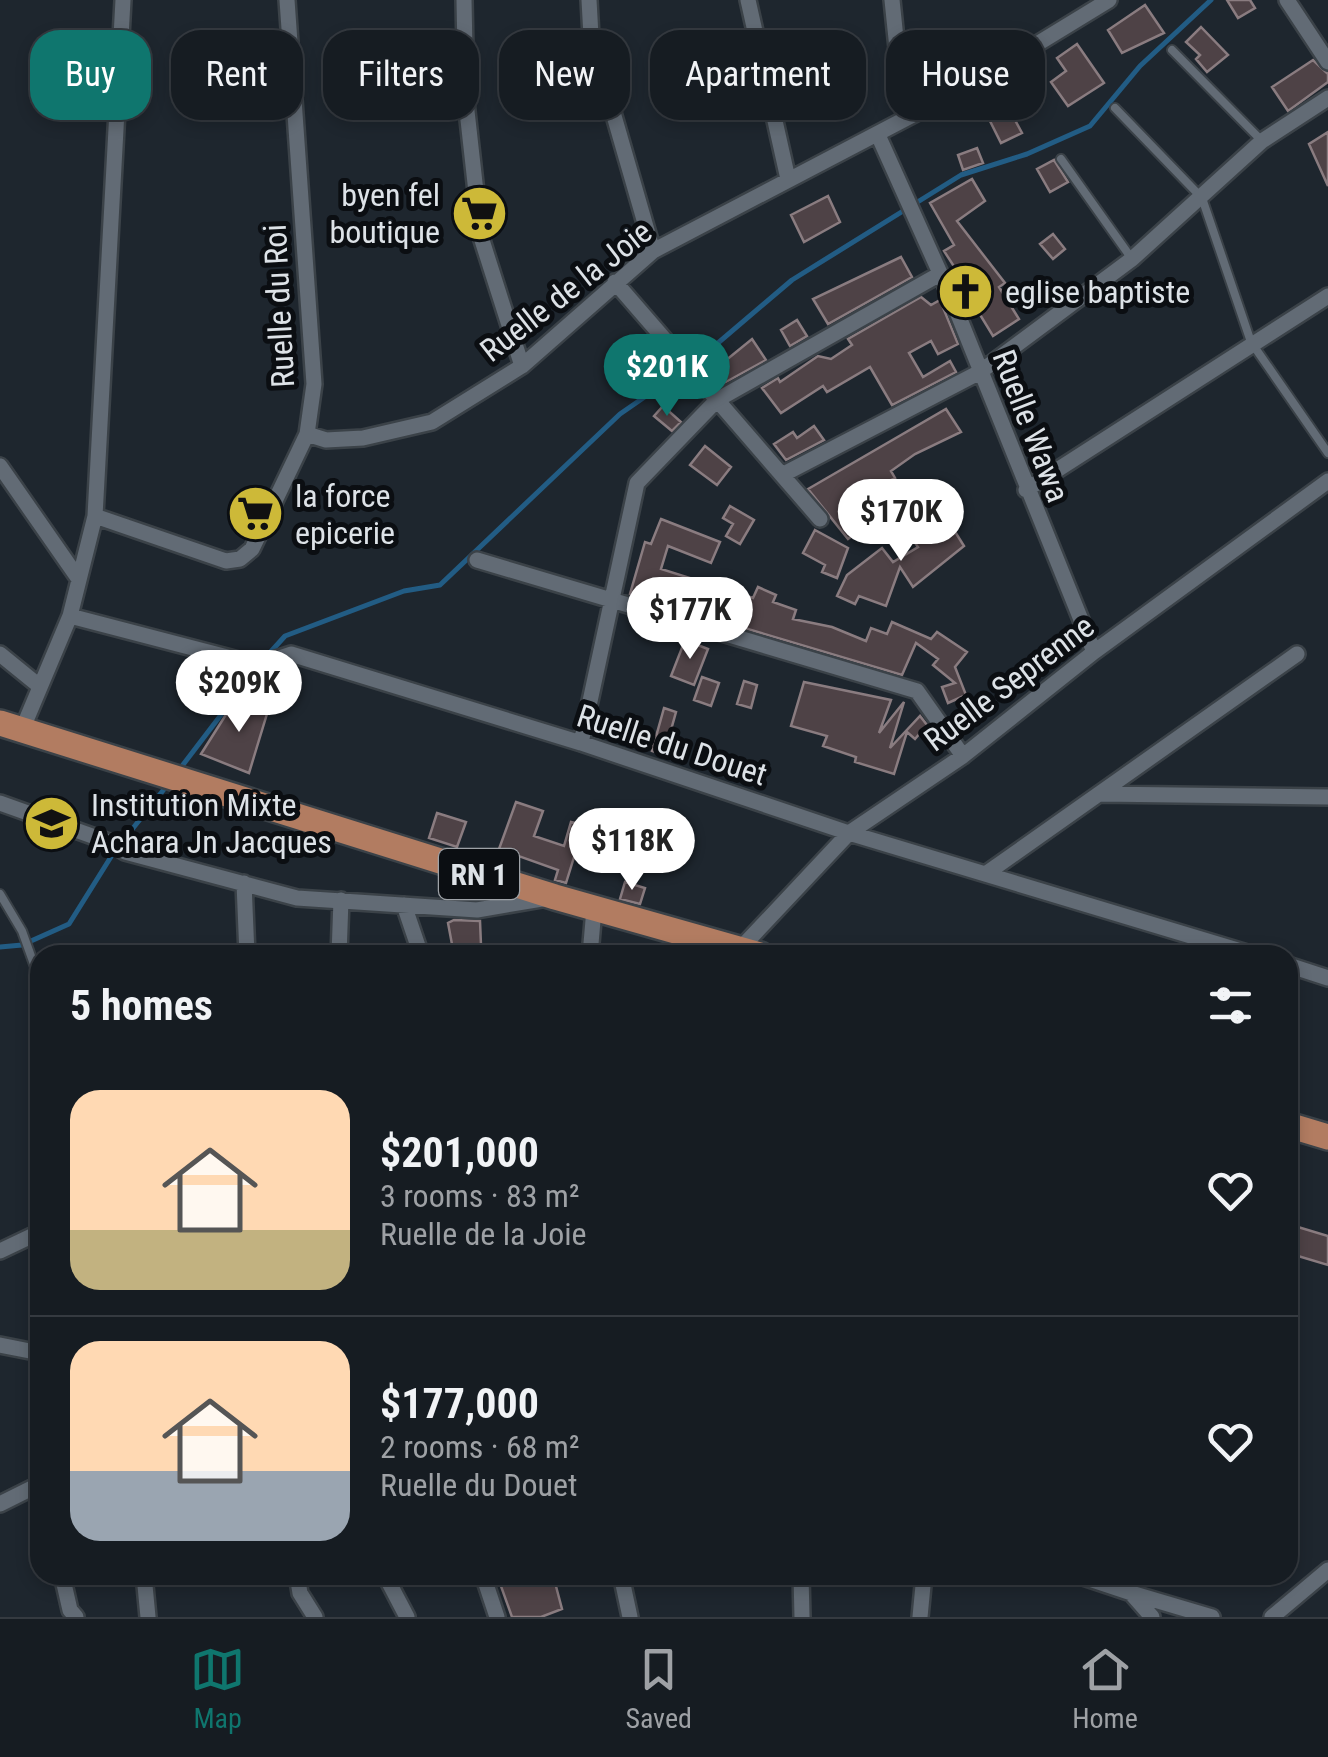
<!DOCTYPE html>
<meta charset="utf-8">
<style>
body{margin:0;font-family:"Roboto Condensed",sans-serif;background:#23292f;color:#f1f3f6;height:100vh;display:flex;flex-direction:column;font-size:38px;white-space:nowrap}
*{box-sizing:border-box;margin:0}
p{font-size:32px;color:#9ea1a5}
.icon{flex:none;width:55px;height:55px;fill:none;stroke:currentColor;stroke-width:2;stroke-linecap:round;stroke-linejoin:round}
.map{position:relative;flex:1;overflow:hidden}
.side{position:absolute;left:30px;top:945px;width:1268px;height:640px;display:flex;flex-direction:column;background:#161c22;border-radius:30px;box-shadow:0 5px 15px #0003,0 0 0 2px #353a40}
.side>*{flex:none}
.top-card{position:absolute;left:30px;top:30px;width:1270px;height:90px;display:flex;gap:20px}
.price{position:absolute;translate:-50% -85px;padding:0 22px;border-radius:35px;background:#fff;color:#222;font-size:32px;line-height:65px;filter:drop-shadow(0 2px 5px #0008)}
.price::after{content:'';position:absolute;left:50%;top:60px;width:30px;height:22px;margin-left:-15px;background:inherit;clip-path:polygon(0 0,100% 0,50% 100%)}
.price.on{background:#0f766e;color:#fff}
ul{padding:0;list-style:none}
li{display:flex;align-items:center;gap:30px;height:250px;padding:0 40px}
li+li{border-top:2px solid #353a40}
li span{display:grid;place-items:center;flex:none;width:280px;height:200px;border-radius:30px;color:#555}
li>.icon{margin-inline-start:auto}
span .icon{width:120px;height:120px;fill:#fffc;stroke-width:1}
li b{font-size:42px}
h2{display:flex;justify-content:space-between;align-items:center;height:120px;padding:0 40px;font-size:42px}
.chip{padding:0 35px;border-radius:30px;background:#161c22;box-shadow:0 5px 15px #0003,0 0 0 2px #353a40;font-size:35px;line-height:90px}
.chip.on{background:#0f766e;color:#fff}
.tabs{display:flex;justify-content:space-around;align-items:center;height:140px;border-top:2px solid #353a40;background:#161c22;font-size:28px;color:#9ea1a5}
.tabs a{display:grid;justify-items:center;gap:5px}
.tabs .on{color:#0f766e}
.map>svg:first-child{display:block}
</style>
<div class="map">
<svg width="1328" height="1617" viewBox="0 0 1328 1617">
<rect width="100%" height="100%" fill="#1e262e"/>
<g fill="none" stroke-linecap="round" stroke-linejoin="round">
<!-- stream -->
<path stroke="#225c84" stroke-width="5" d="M266 657 285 636 404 591 440 585 620 414 698 360 792 280 961 175 1027 154 1090 126 1140 66 1211 0
M179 770 256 669
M0 947 22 945 69 924 114 852 169 783"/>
</g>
<!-- building -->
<path fill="#4e4246" stroke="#8a7c80" stroke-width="2.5" d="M1227 0H1250L1255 8 1238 18Z
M1145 5 1164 33 1122 53 1108 30Z
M1201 27 1228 55 1207 72 1196 59 1200 55 1186 42Z
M960 39 962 55 921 61 919 44Z
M1077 44 1104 83 1068 106 1051 82 1066 71 1057 58Z
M1313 60 1328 74V82L1288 111 1272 87Z
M1009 109 1022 133 1001 143 989 119Z
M1328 132V186L1309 144Z
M977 148 983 163 963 170 958 155Z
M1054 160 1068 182 1050 192 1037 169Z
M972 179 985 201 957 221 1005 283 999 287 1019 319 993 336 979 313 983 311 944 251 954 245 930 203Z
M828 196 840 222 804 242 791 215Z
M1053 234 1065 249 1053 259 1040 244Z
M901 257 912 277 828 324 813 299Z
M921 297 931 305 940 300 958 344 938 354 931 341 909 353 923 377 950 361 956 372 892 405 870 367 827 392 823 386 781 413 762 388 778 378 780 382 818 356 831 359 852 345 848 339Z
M797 320 807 336 790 346 781 330Z
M752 339 766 360 724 383 714 370Z
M663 406 681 422 672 431 654 416Z
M946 409 961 432 915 454 891 471 895 478 851 500 869 523 848 539 808 489Z
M814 426 824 440 786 460 774 444 793 432 797 438Z
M705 446 731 467 717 485 690 465Z
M730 506 754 520 740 544 726 536 733 524 723 518Z
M918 516 930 534 949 522 964 546 913 587 900 567 886 606 859 596 855 604 837 596 847 575 882 548 893 562 918 547 904 527Z
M661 519 720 542 711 563 668 546 661 569 753 598 758 587 776 595 773 602 796 610 793 619 832 627 866 641 871 628 887 634 892 622 931 639 937 632 967 652 955 667 966 695 948 703 942 687 955 683 933 665 938 659 916 643 902 675 630 594 645 542 651 544Z
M815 530 848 548 837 578 822 572 825 565 803 553Z
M685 640 708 649 694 685 671 676Z
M702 677 719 683 711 706 694 700Z
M744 681 757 685 751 708 737 704Z
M804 682 891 700 879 733 904 702 890 748 920 716 927 725 915 739 907 732 894 774 855 762 856 757 823 746 827 736 791 726Z
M238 696 270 704 249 773 201 754 227 713 231 718Z
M664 708 676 712 664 755 652 751Z
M516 802 543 811 534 836 564 846 571 822 584 825 566 883 555 880 558 870 499 849Z
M437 813 466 822 457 847 429 838Z
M625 882 645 888 640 904 620 899Z
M454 920 480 921 481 945 467 946 468 955H454L448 923Z
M1288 1224 1328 1236V1265L1288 1253Z
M497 1575H553L562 1609 541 1617H512Z"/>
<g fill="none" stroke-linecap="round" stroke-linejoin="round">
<defs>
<path id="service" d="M1172 50 1262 141
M1115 108 1202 198 1251 342 1328 453
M1061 159 1132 259
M0 894 22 931 40 981"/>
<path id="minor" d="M464 0 466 102 481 237 522 366
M589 0 591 36 653 251
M748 0 788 179
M892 0 904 116
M1287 0 1328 62
M878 135 953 302 1094 652
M615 282 820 519
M307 434 326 440 363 438 432 422 522 366 653 251 970 85 1109 0
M0 466 78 578
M782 475 980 372 1132 259 1262 141 1328 98
M1026 490 1328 296
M95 516 226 561 240 559 252 549 307 434 314 384 287 0
M477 560 917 691 963 756
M70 616 258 665 291 654 581 743 849 833 1254 955
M0 654 38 685
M22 730 70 616 95 516 123 0
M581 743 637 483 717 400 940 274
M1101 794 1328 797
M0 803 109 842 125 852 297 898 477 910 548 898
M987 873 1297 654
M244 883 247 955
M404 905 421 955
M740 949 849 833 963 756 1094 652 1328 481
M339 955 341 900
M590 955 594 909
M1288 965 1328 978
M0 1251 40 1232
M0 1345 40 1353
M0 1504 40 1484
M62 1575 70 1610 76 1617
M144 1575 148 1617
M297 1575 300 1593 315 1617
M385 1575 407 1617
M483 1575 497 1617
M621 1575 630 1617
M801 1575 802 1617
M1077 1575 1131 1593 1152 1617
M1131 1593 1212 1617
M920 1617 924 1575
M1272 1617 1328 1570"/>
<path id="primary" d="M0 723 555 897 760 955
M1288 1125 1328 1137"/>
</defs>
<!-- service casing -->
<use href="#service" stroke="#3b4248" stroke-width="12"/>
<!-- minor casing -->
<use href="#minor" stroke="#3b4248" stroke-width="20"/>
<!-- primary casing -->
<use href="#primary" stroke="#3b4248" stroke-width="30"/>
<!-- service -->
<use href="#service" stroke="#626b75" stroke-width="8"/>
<!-- minor -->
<use href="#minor" stroke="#626b75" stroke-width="15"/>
<!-- primary -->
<use href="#primary" stroke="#b27c61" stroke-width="25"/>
</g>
<!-- icons -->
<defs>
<symbol id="supermarket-disc" viewBox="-11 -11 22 22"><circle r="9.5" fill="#cdb938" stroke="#0b0e12"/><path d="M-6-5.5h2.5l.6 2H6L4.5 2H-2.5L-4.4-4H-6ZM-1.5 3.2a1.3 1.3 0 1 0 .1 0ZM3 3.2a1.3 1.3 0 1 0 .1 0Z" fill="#111"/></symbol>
<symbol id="church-disc" viewBox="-11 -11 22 22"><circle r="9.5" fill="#cdb938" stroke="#0b0e12"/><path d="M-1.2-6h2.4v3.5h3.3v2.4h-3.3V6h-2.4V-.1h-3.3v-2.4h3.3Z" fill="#111"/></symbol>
<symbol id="school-disc" viewBox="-11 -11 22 22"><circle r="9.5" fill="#cdb938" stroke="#0b0e12"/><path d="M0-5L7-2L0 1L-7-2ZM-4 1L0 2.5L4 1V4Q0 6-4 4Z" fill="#111"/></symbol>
</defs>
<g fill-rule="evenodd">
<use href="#supermarket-disc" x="448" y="182" width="63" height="63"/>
<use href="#church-disc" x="934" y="260" width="63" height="63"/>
<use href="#supermarket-disc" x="224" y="482" width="63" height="63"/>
<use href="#school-disc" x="20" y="792" width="63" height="63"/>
</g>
<g text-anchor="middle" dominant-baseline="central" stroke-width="10" stroke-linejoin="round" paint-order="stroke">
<!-- shield labels -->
<rect fill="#0b0e12" stroke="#9ea2a7" stroke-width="2.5" x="439" y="849" width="80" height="50" rx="8"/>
<g font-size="30" font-weight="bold" fill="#dde2e7">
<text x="479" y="874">RN 1</text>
</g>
<!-- poi labels -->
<g font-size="32" fill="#dde2e7" stroke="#0b0e12" text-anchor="start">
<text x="440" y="195" text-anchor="end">byen fel<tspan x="440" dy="37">boutique</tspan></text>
<text x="1005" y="292">eglise baptiste</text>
<text x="295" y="496">la force<tspan x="295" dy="37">epicerie</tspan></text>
<text x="91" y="805">Institution Mixte<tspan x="91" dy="37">Achara Jn Jacques</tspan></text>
</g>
<!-- street labels -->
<g font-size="32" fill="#dde2e7" stroke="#0b0e12">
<text transform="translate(566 291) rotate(-38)">Ruelle de la Joie</text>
<text transform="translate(279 306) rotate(-93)">Ruelle du Roi</text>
<text transform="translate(1031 426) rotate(69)">Ruelle Wawa</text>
<text transform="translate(1009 683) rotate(-37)">Ruelle Seprenne</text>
<text transform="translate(672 745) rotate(18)">Ruelle du Douet</text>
</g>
</g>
</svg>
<b class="price on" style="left:667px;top:419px">$201K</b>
<b class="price" style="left:901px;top:564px">$170K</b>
<b class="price" style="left:690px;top:662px">$177K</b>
<b class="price" style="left:239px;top:735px">$209K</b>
<b class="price" style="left:632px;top:893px">$118K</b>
<div class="top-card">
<a class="chip on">Buy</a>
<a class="chip">Rent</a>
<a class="chip">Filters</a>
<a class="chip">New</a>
<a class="chip">Apartment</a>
<a class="chip">House</a>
</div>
<section class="side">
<h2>5 homes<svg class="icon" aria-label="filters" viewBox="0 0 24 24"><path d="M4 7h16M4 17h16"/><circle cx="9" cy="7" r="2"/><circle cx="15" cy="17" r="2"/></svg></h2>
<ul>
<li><span style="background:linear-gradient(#ffd9b3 70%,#c2b280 0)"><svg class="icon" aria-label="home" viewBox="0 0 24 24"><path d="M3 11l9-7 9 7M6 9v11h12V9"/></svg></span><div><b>$201,000</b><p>3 rooms · 83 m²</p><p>Ruelle de la Joie</p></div><svg class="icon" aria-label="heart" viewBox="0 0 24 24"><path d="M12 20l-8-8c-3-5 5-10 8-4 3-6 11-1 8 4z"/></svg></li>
<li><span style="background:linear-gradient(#ffd9b3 65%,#9aa5b1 0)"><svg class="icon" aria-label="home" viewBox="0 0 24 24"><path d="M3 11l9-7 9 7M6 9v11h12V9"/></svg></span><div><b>$177,000</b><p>2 rooms · 68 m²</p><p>Ruelle du Douet</p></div><svg class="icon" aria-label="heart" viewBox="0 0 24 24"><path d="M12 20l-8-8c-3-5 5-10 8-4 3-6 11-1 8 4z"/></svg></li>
</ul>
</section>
</div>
<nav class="tabs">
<a class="on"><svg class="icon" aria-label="map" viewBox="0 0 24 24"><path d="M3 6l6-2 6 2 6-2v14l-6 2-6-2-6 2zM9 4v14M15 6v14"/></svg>Map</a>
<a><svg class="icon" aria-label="saved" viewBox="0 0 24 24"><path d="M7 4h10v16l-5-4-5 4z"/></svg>Saved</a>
<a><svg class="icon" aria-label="home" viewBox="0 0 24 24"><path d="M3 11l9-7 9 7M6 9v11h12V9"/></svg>Home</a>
</nav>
